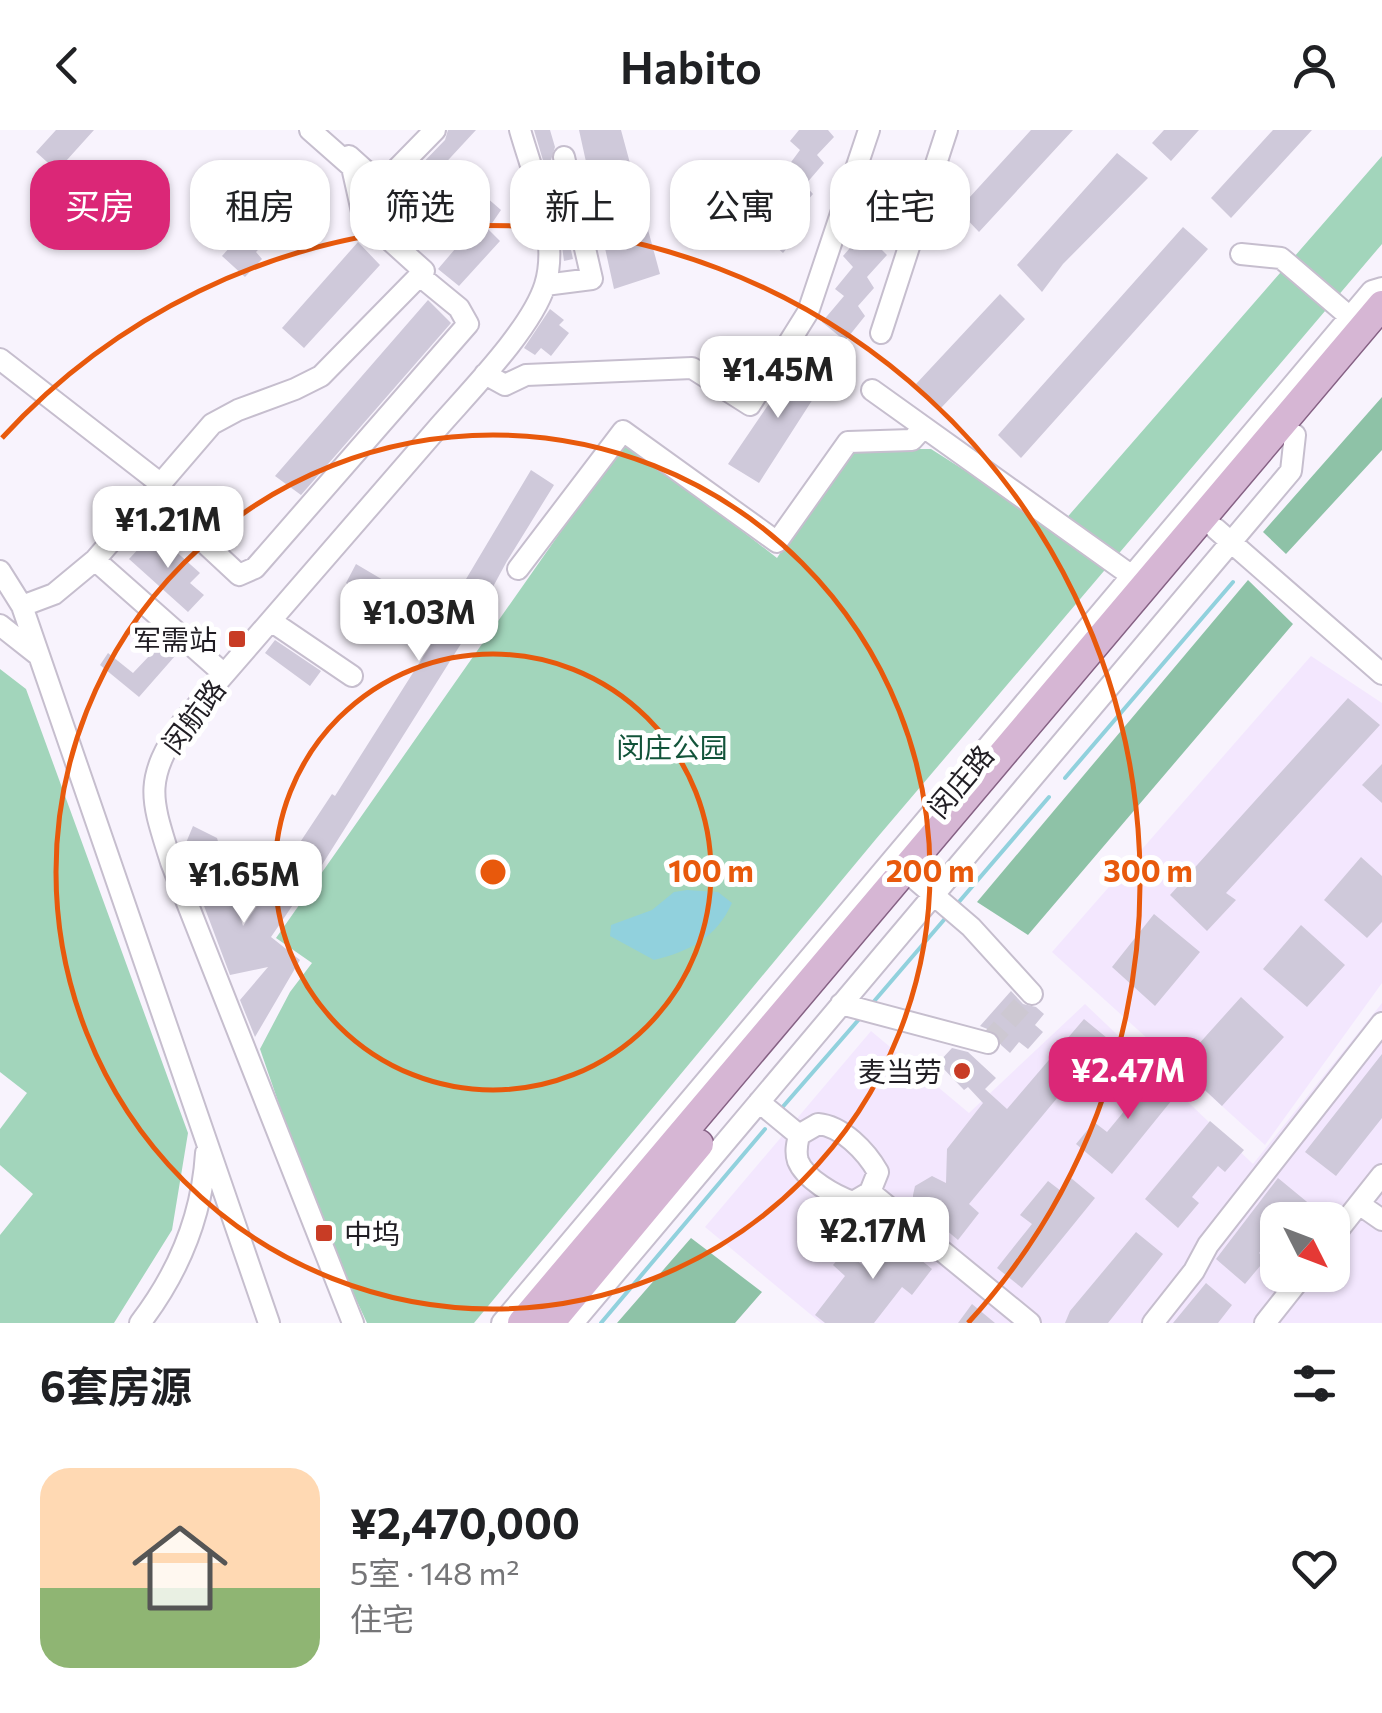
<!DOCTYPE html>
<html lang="zh">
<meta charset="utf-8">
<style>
body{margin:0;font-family:Commissioner,"Noto Sans SC",sans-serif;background:#f6f6f6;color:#202124;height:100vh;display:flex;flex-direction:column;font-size:38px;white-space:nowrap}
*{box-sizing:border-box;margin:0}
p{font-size:32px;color:#757577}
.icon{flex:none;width:55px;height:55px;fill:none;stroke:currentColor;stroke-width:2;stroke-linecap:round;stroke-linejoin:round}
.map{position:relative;height:1193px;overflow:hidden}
.drawer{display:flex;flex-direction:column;background:#fff;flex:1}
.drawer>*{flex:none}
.hud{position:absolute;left:30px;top:30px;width:1322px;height:90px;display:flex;gap:20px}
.needle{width:65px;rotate:132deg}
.fabs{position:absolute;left:1260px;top:1072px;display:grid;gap:20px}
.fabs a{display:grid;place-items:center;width:90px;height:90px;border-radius:20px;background:#fff;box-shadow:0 2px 8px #0004;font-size:50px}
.price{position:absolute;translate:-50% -85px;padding:0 22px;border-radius:20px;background:#fff;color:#222;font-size:32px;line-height:65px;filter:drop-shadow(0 2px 5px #0008)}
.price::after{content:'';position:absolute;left:50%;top:60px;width:30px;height:22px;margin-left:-15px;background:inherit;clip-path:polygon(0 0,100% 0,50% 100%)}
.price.active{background:#db2777;color:#fff}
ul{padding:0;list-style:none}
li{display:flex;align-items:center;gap:30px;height:250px;padding:0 40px}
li+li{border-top:2px solid #e0e0e0}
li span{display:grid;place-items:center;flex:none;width:280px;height:200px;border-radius:30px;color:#555}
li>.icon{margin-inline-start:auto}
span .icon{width:120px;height:120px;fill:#fffc;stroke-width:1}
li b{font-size:42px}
h2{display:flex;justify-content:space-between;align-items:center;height:120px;padding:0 40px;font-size:42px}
.pill{padding:0 35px;border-radius:30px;background:#fff;box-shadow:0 2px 8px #0004;font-size:35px;line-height:90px}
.pill.active{background:#db2777;color:#fff}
header{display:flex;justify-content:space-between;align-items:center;height:130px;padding:0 40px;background:#fff;font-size:45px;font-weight:600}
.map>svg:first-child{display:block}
</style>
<header><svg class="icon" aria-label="back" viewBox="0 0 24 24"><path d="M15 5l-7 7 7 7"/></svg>Habito<svg class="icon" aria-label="person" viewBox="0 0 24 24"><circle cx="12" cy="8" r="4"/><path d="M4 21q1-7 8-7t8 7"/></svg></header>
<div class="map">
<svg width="1382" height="1193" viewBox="0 0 1382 1193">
<rect width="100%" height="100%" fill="#f8f3fd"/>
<!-- built -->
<path fill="#f3e7fe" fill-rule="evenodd" d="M1311 526 1382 573V853L1265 1015 1052 822Z
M1382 873V1193H821L705 1097 871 901 969 983 1085 874 1253 1034ZM1278 1090H1332V1145H1278Z"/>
<!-- green -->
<path fill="#a2d5bb" d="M1382 26V114L876 709 474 1193H367L317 1085 260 919 290 862 312 833 276 808 625 310 777 428 848 319H931L1057 399Z
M0 539 26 559 188 1003 172 1100 114 1193H0V1105L33 1064 0 1035V999L27 963 0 942Z"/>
<!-- forest -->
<path fill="#8ec2a7" d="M1382 267V320L1286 424 1263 402Z
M1248 450 1293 494 1028 805 977 772Z
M691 1108 762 1162 735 1193H617Z"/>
<!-- water -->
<path fill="#91d1dd" d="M687 760 718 762 732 773C716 808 690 821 654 830L610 806 611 795 652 780 674 762Z"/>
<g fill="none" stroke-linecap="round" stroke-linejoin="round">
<!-- stream -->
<path stroke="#91d1dd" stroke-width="4" d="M1065 648 1233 452
M958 773 1049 667
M870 876 949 784
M780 980 861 887
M601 1193 765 999"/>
</g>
<!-- building -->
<path fill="#cfc9da" d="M56 0H94L57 41 36 22Z
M448 0H476L426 54 434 60 400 96 379 78 445 10Z
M534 0H550L555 17 551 30 573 129 564 131 556 74Z
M579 0H621L660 144 614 159Z
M799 0H828L834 7 817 25 824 33 805 55 813 64 793 87 804 98 783 123 763 105 783 81 774 72 791 50 783 43 800 20 790 11Z
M1031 0H1073L979 102 958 80Z
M1164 0H1199L1171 31 1152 13Z
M1273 0H1312L1231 88 1211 68Z
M1117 23 1148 48 1063 134 1042 162 1017 135Z
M285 38 308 60 290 78 295 82 256 122 262 129 245 147 222 126 238 108 233 103 270 62 265 59Z
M886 41 908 65 889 86 896 92 877 115 887 125 867 147 874 158 858 176 865 186 845 211 822 192 844 166 835 159 853 137 843 126 862 104 852 96 873 74 863 68Z
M478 60 501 80 488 99 500 111 459 156 438 139 472 99 459 83Z
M1183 97 1208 119 1021 328 998 305Z
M358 112 380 135 304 218 282 198Z
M1000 164 1025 189 941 278 916 254Z
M428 170 451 193 301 365 275 346Z
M550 179 564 190 559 195 569 203 551 226 541 218 535 225 524 218Z
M800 228 829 244 759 353 728 334Z
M531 340 554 355 507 431 469 501 315 746 289 729 332 664 335 666 435 508 346 453 356 434 444 486Z
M154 402 200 443 190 453 204 465 188 482 129 429Z
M137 490 175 526 139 567 100 535 108 523 133 543 151 524 127 503Z
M275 510 321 541 310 556 265 523Z
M1348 568 1380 595 1226 763 1236 770 1207 801 1170 765Z
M1382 634V673L1362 655Z
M193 696 217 708 243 796 277 747 301 763 271 807 300 830 255 907 240 870 268 837 230 845 183 720Z
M1361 727 1382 746V792L1367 808 1324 770Z
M1154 784 1200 822 1155 876 1112 837Z
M1301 795 1345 835 1307 877 1263 839Z
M1011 861 1023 874 1036 877 1044 884 1035 895 1043 902 1028 919 1019 912 1010 923 1001 915 997 903 980 896Z
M1241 867 1284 907 1222 976 1179 936Z
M1084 889 1107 908 969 1074 979 1083 958 1110 913 1072V1065L915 1056 932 1046 946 1053 947 1019 983 973 968 957 964 960 938 933 952 918 968 922 996 948 985 959 1007 979Z
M1382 924V988L1336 1046 1305 1022Z
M1141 936 1176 965 1112 1044 1076 1014 1094 992 1107 1002 1135 968 1123 958Z
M1210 991 1244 1020 1225 1042 1218 1036 1192 1067 1199 1073 1178 1098 1145 1069Z
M1071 1048 1095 1068 1022 1158 997 1138 1032 1094 1020 1085 1048 1051 1061 1061Z
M1278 1048 1312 1076 1300 1090H1278V1102L1259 1123 1266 1129 1245 1154 1216 1129Z
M1136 1102 1163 1124 1108 1193H1065L1070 1181Z
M879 1104 894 1108 932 1139 912 1165 902 1157 874 1193H825L815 1185 845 1146 833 1135 845 1121 866 1138 868 1112Z
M1206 1153 1232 1175 1218 1193H1173Z
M972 1174 995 1193H958Z"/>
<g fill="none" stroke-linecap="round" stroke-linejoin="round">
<!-- minor-tunnel -->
<path stroke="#cdc8d2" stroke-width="20" stroke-dasharray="20 10" stroke-linecap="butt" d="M988 913 1032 864"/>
<defs>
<path id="minor" d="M349 26 369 44 381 48 393 43 435 0
M1241 124 1281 128 1350 187
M545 155 592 149 564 27
M881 203 947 0
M0 229 161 354
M485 244 505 255 526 245 692 238 750 275 808 182 869 0
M872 260 1132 446
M152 364 239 445 255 438 468 194 459 178 420 146
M1216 399 1382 544
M95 430 224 544
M518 439 623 301 777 412 848 312 912 310 923 298
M0 441 22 476 269 1193
M22 476 54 464 95 430 212 294 238 280 295 259 321 246 424 141 363 86 352 37 310 0
M271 491 352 546
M0 495 38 525
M895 732 971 797 1032 864
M841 874 988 913
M759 972 799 1005
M818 994C842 996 866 1021 878 1042L870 1062 853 1072C835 1066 805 1049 798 1031 795 1022 797 1014 799 1005Z
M870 1062 1030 1193
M1359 1074 1382 1090
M1332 1108 1382 1045
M140 1193C179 1142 202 1087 206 1023
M353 1193 171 732C151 668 143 652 182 593 266 495 352 398 436 300 467 264 531 200 545 155 560 107 533 46 520 0
M502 1193 1372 161 1382 158
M573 1193 1291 341 1295 305
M1153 1193 1194 1141 1208 1115 1382 893
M1265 1193 1303 1145"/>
<path id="major" d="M522 1193 1382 175
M550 1193 699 1014"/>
</defs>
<!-- minor casing -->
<use href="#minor" stroke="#c6bece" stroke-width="24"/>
<!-- major casing -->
<use href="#major" stroke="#856184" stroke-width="31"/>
<!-- minor -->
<use href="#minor" stroke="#fff" stroke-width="20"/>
<!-- major -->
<use href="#major" stroke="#d6b6d4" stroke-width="28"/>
</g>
<!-- distance rings -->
<g fill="none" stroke="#e8590c" stroke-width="5">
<circle cx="493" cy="742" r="218"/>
<circle cx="493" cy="742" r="437"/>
<path d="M2 308A655 655 0 1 1 968 1193"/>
</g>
<!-- markers -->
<g fill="#c83c25" stroke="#fff" stroke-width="4">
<rect x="227" y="499" width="20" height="20" rx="5"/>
<circle cx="962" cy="941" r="10"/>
<rect x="314" y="1093" width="20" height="20" rx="5"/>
</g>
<g text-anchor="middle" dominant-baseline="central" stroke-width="10" stroke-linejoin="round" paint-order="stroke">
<!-- poi labels -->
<g font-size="28" fill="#211e24" stroke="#fff" text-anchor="end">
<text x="217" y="509">军需站</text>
<text x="942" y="941">麦当劳</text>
<text x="344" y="1103" text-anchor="start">中坞</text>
</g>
<!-- street labels -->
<g font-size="28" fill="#211e24" stroke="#fff">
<text transform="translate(193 586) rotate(-53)">闵航路</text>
<text transform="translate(960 651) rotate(-50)">闵庄路</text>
</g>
<!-- park labels -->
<g font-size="28" fill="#13543a" stroke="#fff">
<text x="672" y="617">闵庄公园</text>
</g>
</g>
<circle cx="493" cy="742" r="15" fill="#e8590c" stroke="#fff" stroke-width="5"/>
<g font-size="30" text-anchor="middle" font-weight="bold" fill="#e8590c" stroke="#fff" stroke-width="10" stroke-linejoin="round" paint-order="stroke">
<text x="711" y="752">100 m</text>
<text x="930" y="752">200 m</text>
<text x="1148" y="752">300 m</text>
</g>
</svg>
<div class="fabs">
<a><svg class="needle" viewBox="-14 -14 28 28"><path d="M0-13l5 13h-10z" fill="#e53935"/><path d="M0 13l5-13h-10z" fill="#757577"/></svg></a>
</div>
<b class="price" style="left:778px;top:291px">¥1.45M</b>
<b class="price" style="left:168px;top:441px">¥1.21M</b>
<b class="price" style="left:419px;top:534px">¥1.03M</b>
<b class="price" style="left:244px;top:796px">¥1.65M</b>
<b class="price active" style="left:1128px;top:992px">¥2.47M</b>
<b class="price" style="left:873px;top:1152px">¥2.17M</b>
<div class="hud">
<a class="pill active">买房</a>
<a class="pill">租房</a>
<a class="pill">筛选</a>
<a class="pill">新上</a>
<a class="pill">公寓</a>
<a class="pill">住宅</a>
</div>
</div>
<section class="drawer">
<h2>6套房源<svg class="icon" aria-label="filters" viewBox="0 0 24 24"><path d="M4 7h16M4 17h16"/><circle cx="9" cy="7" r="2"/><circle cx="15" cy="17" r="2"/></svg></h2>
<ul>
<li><span style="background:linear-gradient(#ffd9b3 60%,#8fb573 0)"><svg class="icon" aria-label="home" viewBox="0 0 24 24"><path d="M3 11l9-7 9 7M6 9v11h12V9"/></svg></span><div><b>¥2,470,000</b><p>5室 · 148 m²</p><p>住宅</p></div><svg class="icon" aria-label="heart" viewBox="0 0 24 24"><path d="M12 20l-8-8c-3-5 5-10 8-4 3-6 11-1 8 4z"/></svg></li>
</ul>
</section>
